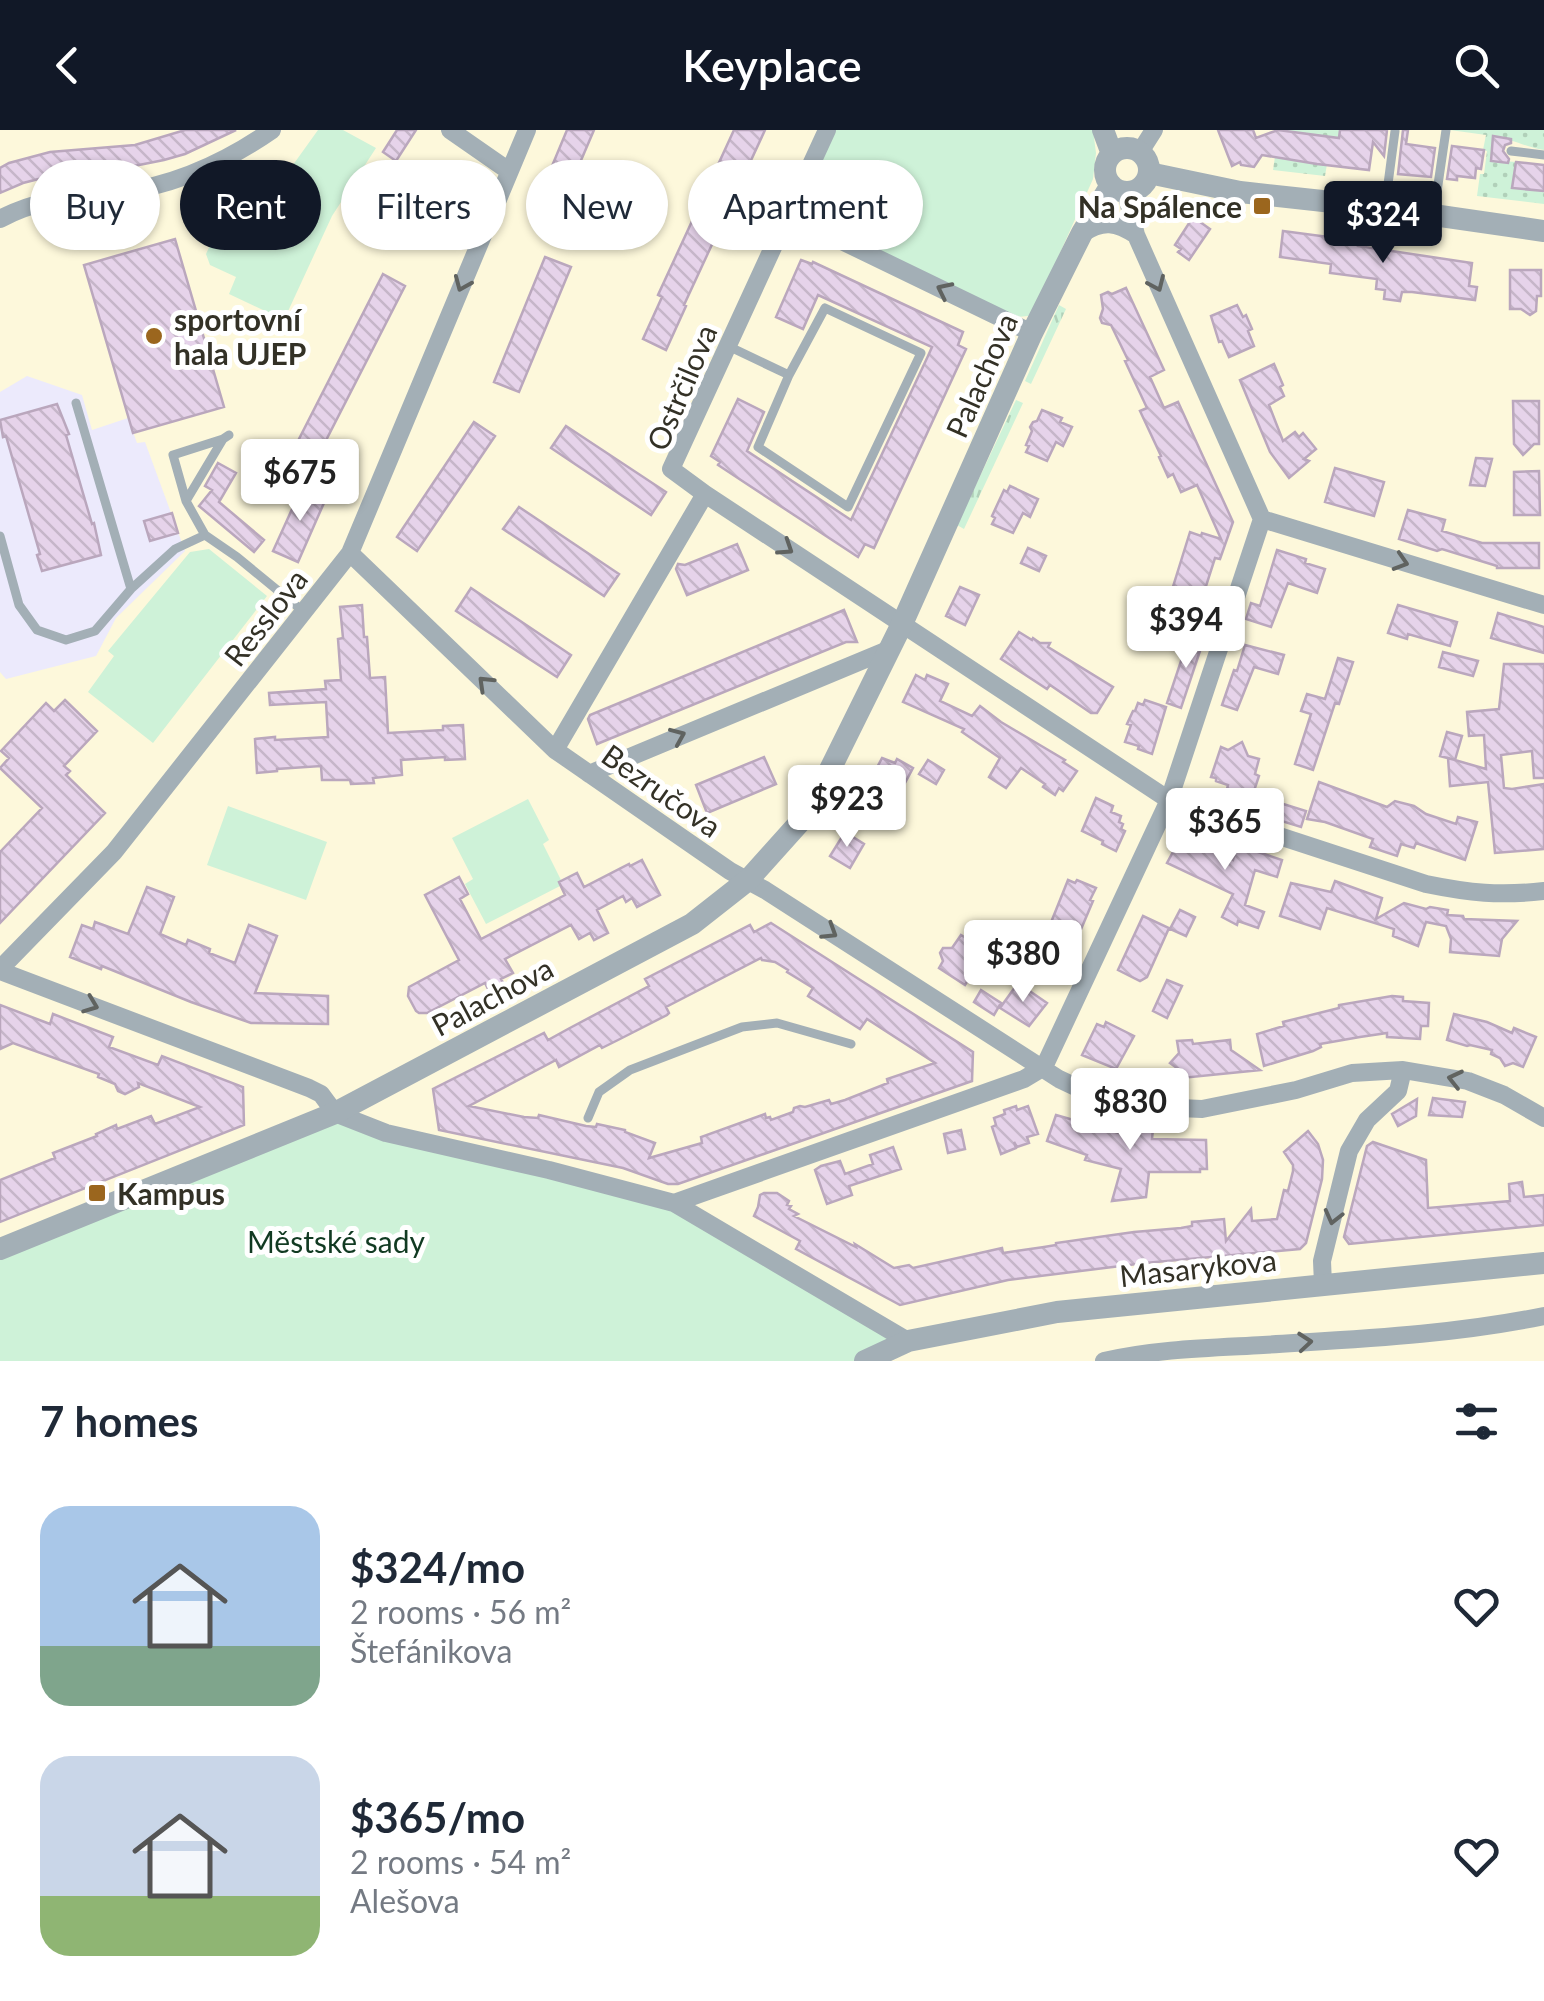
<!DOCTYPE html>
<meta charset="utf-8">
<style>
body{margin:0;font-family:Lato,sans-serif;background:#f6f6f7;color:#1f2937;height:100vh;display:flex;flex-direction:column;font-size:38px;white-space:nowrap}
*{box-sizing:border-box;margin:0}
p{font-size:32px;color:#747a83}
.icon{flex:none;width:55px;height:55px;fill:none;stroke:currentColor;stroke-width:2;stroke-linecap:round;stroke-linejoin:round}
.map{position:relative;height:1231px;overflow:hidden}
.drawer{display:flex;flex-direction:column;background:#fff;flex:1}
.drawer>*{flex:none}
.banner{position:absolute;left:30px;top:30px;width:1000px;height:90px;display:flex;gap:20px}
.price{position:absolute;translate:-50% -85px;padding:0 22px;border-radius:10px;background:#fff;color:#222;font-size:32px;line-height:65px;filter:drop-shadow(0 2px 5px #0008)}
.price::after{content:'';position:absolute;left:50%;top:60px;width:30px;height:22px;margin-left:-15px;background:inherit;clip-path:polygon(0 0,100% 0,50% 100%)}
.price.active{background:#111827;color:#fff}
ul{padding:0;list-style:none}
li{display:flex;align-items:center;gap:30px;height:250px;padding:0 40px}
li span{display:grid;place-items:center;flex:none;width:280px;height:200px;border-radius:30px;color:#555}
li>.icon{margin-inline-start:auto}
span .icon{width:120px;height:120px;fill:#fffc;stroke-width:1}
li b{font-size:42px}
h2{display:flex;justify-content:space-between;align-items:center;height:120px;padding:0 40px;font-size:42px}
.pill{padding:0 35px;border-radius:45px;background:#fff;box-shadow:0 2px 8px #0004;font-size:35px;line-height:90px}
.pill.active{background:#111827;color:#fff}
header{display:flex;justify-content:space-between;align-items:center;height:130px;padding:0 40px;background:#111827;color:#fff;font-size:45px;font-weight:600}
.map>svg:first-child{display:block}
</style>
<header><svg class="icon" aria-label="back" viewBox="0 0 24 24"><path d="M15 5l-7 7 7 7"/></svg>Keyplace<svg class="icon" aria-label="search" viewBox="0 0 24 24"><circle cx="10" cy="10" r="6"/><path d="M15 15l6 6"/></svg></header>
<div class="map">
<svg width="1544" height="1231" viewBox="0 0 1544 1231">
<defs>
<pattern id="grass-tufts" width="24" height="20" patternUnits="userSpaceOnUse" patternTransform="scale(2.5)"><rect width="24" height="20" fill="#cef2d8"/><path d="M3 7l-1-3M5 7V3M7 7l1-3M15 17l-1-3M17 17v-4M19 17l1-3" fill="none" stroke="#b1d0b9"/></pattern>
<pattern id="garden-dots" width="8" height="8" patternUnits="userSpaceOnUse" patternTransform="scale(2.5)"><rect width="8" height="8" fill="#cef2d8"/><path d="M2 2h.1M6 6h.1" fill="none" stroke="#b1d0b9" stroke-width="1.8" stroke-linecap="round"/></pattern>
<pattern id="building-back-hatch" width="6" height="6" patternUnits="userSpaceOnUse" patternTransform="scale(2.5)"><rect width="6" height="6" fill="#e6d3ea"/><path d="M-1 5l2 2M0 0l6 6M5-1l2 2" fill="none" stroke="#c6b6c9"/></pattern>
</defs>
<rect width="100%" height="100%" fill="#fdf8db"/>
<!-- education -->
<path fill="#eceafc" d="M27 246 82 265 92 300 128 288 137 313 145 312 185 421 116 488 96 526 6 549 0 542V262Z"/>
<!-- grass -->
<path fill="url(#grass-tufts)" d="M1059 175 1066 179 1031 254 1025 251Z
M1016 270 1023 273 964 399 957 395Z"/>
<!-- park -->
<path fill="#cef2d8" d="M318 0H343L376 18 332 86 284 190 229 164 236 147 210 135 206 124 226 80 237 77 263 87 275 60Z
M833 0H1093L1096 23 1093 49 1035 179 1028 186 1017 187 808 87 799 80Z
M209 419 267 466 153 613 88 562 114 526 108 521 190 422Z
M528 669 549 710 543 714 561 750 560 756 486 794 465 754 473 749 452 708Z
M228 676 327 712 306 770 207 735Z
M335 983 674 1073 908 1211 865 1231H0V1119Z"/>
<!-- garden -->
<path fill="url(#garden-dots)" d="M1279 0H1340L1335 35 1327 34 1325 46 1273 40Z
M1450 0H1544V20C1526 17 1512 9 1494 7L1490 30 1516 32 1513 57 1544 61V74L1477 66 1480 44H1484L1487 21 1483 20 1486 5Z"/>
<!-- building -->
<path fill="url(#building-back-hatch)" stroke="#baa7bd" stroke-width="2.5" fill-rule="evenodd" d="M185 0H236L185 24 164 30 114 40 62 43 23 53 0 63V38L9 33 50 22 135 15Z
M397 0H416L396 31 383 22Z
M567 0H594L564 70 542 60Z
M734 0H765L684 175 686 176 666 220 643 209 662 167 658 165Z
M1218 0H1253L1256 8 1278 0 1339 8 1340 0H1387L1384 26 1373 12 1369 40 1317 34 1262 25 1254 37 1241 35 1240 32 1232 36Z
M1403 0H1408L1406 14 1435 18 1431 47 1398 44Z
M1493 6 1511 9V13L1505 15 1503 21 1509 29 1508 33 1491 31Z
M1452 16 1484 20 1481 39 1476 38 1475 48 1457 46V50L1447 49Z
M1516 32 1544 35V61L1512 58Z
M441 37 464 51 429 110 406 96Z
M1193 87 1210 99 1189 130 1178 122 1181 119 1175 115Z
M1283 101 1359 111 1358 116 1472 133 1469 156 1477 157 1475 170 1412 162H1402L1400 171 1384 169 1385 160 1376 159 1377 149 1330 143 1331 134 1280 127Z
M175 109 224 277 133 303 84 135Z
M545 127 571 137 519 262 494 252Z
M801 130 812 134 813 132 963 202 958 215 966 219 874 418 865 414 858 427 718 335 720 332 711 326 738 269 764 282 747 321 851 390 928 226 932 217 818 165 803 199 776 187Z
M1510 140H1541V166H1537L1536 181 1530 185 1521 179H1510Z
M383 144 405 156 321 320 299 309Z
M1126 158 1164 240 1150 247 1164 278 1178 272 1233 392 1220 429 1215 428 1206 456 1204 468 1206 469 1201 487 1167 476 1190 402 1201 406 1202 403 1221 409 1197 355 1181 362 1173 344 1168 347 1159 327 1161 326 1140 281 1147 278 1125 231 1128 230 1111 195 1102 193 1100 188 1103 179 1101 165 1108 162 1112 164Z
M1237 175 1243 187 1246 185 1252 199 1248 201 1254 216 1229 227 1222 211 1219 212 1211 186Z
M1274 234 1283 255 1280 257 1284 266 1269 275 1283 311 1295 302 1299 307 1303 303 1316 319 1304 329 1309 331 1289 348 1270 322 1240 250Z
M1513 271H1539V314H1534L1523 325 1514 314Z
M57 274 69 304 66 305 92 394 94 393 101 425 42 441 37 425 40 424 6 306 3 307 0 290Z
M1042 280 1062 288 1060 292 1072 297 1063 316 1056 312 1047 331 1026 322 1029 316 1026 315 1032 301 1030 297 1033 292 1037 291Z
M474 292 495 306 417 421 397 407Z
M566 296 666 362 651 385 551 318Z
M1476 328 1492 329 1485 356 1470 355Z
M218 333 236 343 219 372 264 410 254 422 199 376 212 360 205 356Z
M1335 338 1384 352 1374 386 1325 372Z
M1539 341 1540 385H1514V342Z
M303 355 327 366 298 432 273 421Z
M1010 356 1038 369 1030 387 1023 383 1013 403 992 394 995 388 992 386 1004 360 1007 362Z
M519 377 619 444 604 466 503 399Z
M1408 380 1445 390 1442 401 1482 413H1539V438H1497V436L1442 419 1437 421 1399 409Z
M172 383 178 403 150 411 144 391Z
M737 414 748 440 687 465 676 439 678 434 685 435Z
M1028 418 1046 426 1039 441 1021 433Z
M1277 420 1306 429 1305 433 1325 439 1317 463 1288 453 1271 497 1246 489 1251 473 1260 476Z
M960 457 979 465 965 495 946 486Z
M471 458 571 525 557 547 456 481Z
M362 475 364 507H367L370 548 385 547 388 603 443 600V596L463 595 465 629 445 630V627L401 630 402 645 373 648 374 653 351 654 350 650H322L321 636 277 639V641L257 643 255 609 275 607V610L328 607 326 572 270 575 269 563 326 559 325 551 341 550 338 509 343 508 340 477Z
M1398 475 1457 492 1450 516 1408 504 1407 509 1388 503Z
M844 480 857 512H846L597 614 588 589 590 585Z
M1498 483 1544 497V523L1491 508Z
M1019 502 1032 510 1033 508 1040 513H1050L1048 517 1113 557 1097 583H1091L1050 555 1047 559 1001 529Z
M1190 504 1204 509 1181 578 1167 573Z
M1245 515 1284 525 1278 544 1254 537 1237 580 1222 575 1234 540 1237 541Z
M1443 522 1478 531 1473 546 1439 537Z
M1338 528 1353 532 1339 574 1335 573 1313 640 1295 634 1311 584 1301 581 1307 564 1325 569Z
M1504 534H1544V648H1534L1532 621 1501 625 1504 658 1512 659 1544 654V719L1495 723 1488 652 1450 656 1448 628 1486 639 1484 605 1469 606 1467 582 1499 579Z
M916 545 925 550 927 545 948 554 940 571 972 586 980 576 1001 592 1065 630 1063 632 1077 641 1063 661 1059 658 1055 665 1043 657 1045 654 1021 638 1006 658 989 647 1000 628 962 602 964 599 903 572Z
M65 570 97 601 64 636 70 641 66 645 105 683 0 793V722L42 678 0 638 9 628 1 621 46 573 54 581Z
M1145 570 1166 577 1152 624 1138 619 1139 616 1125 612 1131 595 1127 594 1133 581H1135L1138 573 1143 575Z
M1447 602 1462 606 1455 630 1440 626Z
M1242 612 1248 626 1259 629 1255 644 1259 646 1252 667 1227 659 1228 655 1216 651V648L1211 647 1221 617 1228 620Z
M764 627 776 654 707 683 696 655Z
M882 628 895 633 897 629 913 638 884 692 862 680 865 673 860 670Z
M928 630 944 640 936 654 919 644Z
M1319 652 1387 677 1395 671 1414 676 1426 684 1456 694 1458 687 1477 692 1465 730 1416 713 1414 718 1401 714 1397 726 1370 717 1373 709 1325 692 1307 689Z
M1096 668 1113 676 1111 682 1121 686 1119 692 1123 694 1121 699 1125 701 1116 721 1102 714 1103 711 1082 701Z
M1280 673 1306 681 1301 697 1275 689Z
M845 702 864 714 850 738 830 726Z
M1195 702 1198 714 1233 730 1237 715 1282 730 1277 747 1255 740 1245 775 1264 782 1258 798 1238 791 1237 795 1222 787 1233 764 1167 733 1174 720 1170 718 1177 703 1185 707Z
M642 730 660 765 637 777 632 768 626 772 623 766 597 780 608 803 594 810 590 803 579 809 571 795 505 829 513 843 501 849 505 856 490 863 485 853 427 883H419L416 881 408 866 409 857 459 830 425 765 459 747 468 764 460 769 481 809 565 765 559 752 577 743 584 757 629 734 630 736Z
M1068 750 1075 753 1077 750 1096 758 1090 770 1093 771 1073 818 1046 805Z
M1335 751 1382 768 1376 789 1404 773 1426 779 1430 777 1448 780 1447 785 1463 786 1464 789 1517 791 1502 809 1499 826 1450 822 1451 809 1446 796 1426 792 1418 816 1393 806 1394 799 1327 778 1320 799 1280 786 1291 753 1331 762Z
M147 757 174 767 160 804 186 815 188 810 210 819 209 823 235 833 249 795 277 806 255 863 328 866V894L251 893 191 872 102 836 101 839 70 827 82 795 93 799 95 792 128 804Z
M1180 780 1195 787 1186 806 1170 799Z
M1143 786 1169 798 1147 847 1140 851 1118 840Z
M771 793 973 922 972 951 678 1054H668L623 1038 439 1000 433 959 544 903 548 910 568 899 649 856 645 849 750 795 754 802ZM761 828 762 830 775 832 788 840 787 842 813 858 808 866 860 899 867 889 935 933 887 949 888 953 845 970 831 974 829 970 805 977 800 976 794 978 793 982 771 990 770 987 766 988 765 984 701 1007 702 1013 649 1028 655 1013 625 1002V1000L597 994 596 997 586 996 539 985 538 988 524 987 469 976 556 930 559 937 600 915 602 918 620 909 667 885 669 883 666 877Z
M961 805 978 815 976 818 985 823 965 855 939 838 943 831 940 823 943 818H952Z
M1063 820 1078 827 1070 845 1054 838Z
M1167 850 1182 856 1167 888 1153 881Z
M1018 853 1047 873 1029 896 1000 878Z
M981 860 1001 873 994 885 974 872Z
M1392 866 1403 867V871L1429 873 1428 896H1421L1420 909 1387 907V903L1360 907 1320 914 1321 917 1313 921 1264 936 1257 904 1284 896 1283 892 1339 878V875Z
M0 875 50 894 53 884 113 907 109 917 158 935 162 926 243 957 244 995 0 1092V1050L55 1028 53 1023 97 1006 96 1004 116 995 117 999 151 986 155 994 200 977 138 953 139 957 125 964 118 961 115 954 98 947 99 944 13 913 0 919Z
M1454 884 1487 892 1512 903 1514 898 1536 907 1523 937 1513 933 1505 936 1500 928 1491 924 1492 920 1470 915 1467 916 1447 910Z
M1106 892 1134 906 1116 939 1082 925 1097 894 1104 897Z
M1192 910 1193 914 1230 910 1231 920 1260 940 1182 948 1181 941 1170 933 1179 923 1177 911Z
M1433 968 1465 972 1462 987 1429 985Z
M1417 969 1416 986 1398 996 1392 984Z
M1016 976 1017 980 1028 976 1038 1004 1027 1007 1029 1013 1017 1017 1014 1012 1016 1018 1001 1024 992 997 996 995 994 988 1005 984 1004 980Z
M1056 985 1129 1006 1130 996 1153 999 1152 1009 1206 1010 1207 1039H1200V1042H1149L1146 1067 1112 1071 1121 1039 1085 1030 1087 1025 1047 1011Z
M961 1000 965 1019 948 1023 944 1004Z
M1308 1001 1318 1014 1323 1030 1322 1049 1306 1113 1300 1119 1145 1133 1008 1150 900 1175 796 1119 800 1111 754 1086 758 1077 760 1065 764 1063H777L789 1071 787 1075 791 1076 789 1079 798 1084 794 1086 856 1117 855 1114 894 1138 909 1135 913 1138 1002 1118 1003 1123 1044 1117 1056 1115V1113L1134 1102 1181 1098 1192 1096V1092L1224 1089 1226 1111 1251 1079 1252 1091 1277 1089 1284 1060 1288 1061 1293 1041V1035L1284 1022Z
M1373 1012 1426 1030 1428 1078 1510 1071 1509 1054 1522 1052 1524 1067 1544 1065V1095L1349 1114 1344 1107 1367 1016Z
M893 1017 901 1039 849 1056 852 1065 827 1074 815 1040 821 1036 840 1031 845 1044 873 1034 870 1025Z"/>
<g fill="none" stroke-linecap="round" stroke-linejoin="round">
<!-- service -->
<path stroke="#a3afb6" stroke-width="9" d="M1511 21 1544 25
M1379 74 1380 63 1388 54 1395 1
M1434 82 1446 0
M728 216 789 245 758 317 848 377 921 223 825 178 789 245
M76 273 131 459
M229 305 223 309 173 325 186 371 205 405 237 427 304 482
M186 371 223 309
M0 406 19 475 37 500 66 510 95 501 131 459 175 419 205 405
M588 988 599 962 630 940 742 897 777 893 851 914"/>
<!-- minor -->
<path stroke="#a3afb6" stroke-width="18" d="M450 0 509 41
M827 0 671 339 705 364 1169 670 1426 754C1470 763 1499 766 1544 761
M1140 22 1154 0
M1126 62 1136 105 1262 389 1544 475
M788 85 1032 203
M0 89C41 67 77 67 121 62 177 55 226 32 272 0
M1083 103C1103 90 1116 92 1136 105
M350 423 555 620 730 741 765 760 1059 949 1095 966 1157 977 1202 979 1296 960 1352 943 1403 940 1468 951 1504 965 1544 988
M555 620 705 364
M589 644 890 519
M0 839 114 722 350 423 527 0
M0 841 309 958 321 964 335 983 386 1003 549 1040 674 1073 908 1211
M1044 937 1169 670 1262 389
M674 1073 1024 949 1044 937
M1323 1154 1322 1131 1349 1021 1367 990 1398 961 1403 940
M1104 1231C1156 1219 1209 1218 1263 1215 1356 1209 1452 1205 1544 1186"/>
<!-- tertiary -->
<path stroke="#a3afb6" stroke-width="22" d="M1103 0 1112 24
M1105 40a22 22 0 1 1 44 0a22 22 0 1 1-44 0Z
M1149 43 1240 62 1378 77 1544 101
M0 1119 335 983 692 794 748 750 809 682 902 494 1032 203 1082 103 1111 55
M865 1231 908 1211 1057 1182 1544 1133"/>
</g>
<!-- one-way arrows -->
<defs><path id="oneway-chevron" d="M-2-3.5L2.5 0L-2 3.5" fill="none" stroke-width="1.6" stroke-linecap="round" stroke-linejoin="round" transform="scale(2.5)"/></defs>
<g stroke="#606360">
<use href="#oneway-chevron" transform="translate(462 154) rotate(113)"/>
<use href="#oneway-chevron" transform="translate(1157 154) rotate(66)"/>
<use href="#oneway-chevron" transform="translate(944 160) rotate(-154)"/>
<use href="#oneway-chevron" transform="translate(786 418) rotate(33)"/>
<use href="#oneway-chevron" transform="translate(1401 432) rotate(17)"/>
<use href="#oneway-chevron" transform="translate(485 553) rotate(-136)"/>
<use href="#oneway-chevron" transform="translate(678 606) rotate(-23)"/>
<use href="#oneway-chevron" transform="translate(830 802) rotate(32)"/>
<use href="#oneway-chevron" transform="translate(91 875) rotate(21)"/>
<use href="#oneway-chevron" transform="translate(1455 949) rotate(-167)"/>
<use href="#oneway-chevron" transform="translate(1333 1087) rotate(104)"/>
<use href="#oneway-chevron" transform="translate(1305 1212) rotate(-5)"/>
</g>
<!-- markers -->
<g fill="#9b661e" stroke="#fff" stroke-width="4">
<rect x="1252" y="66" width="20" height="20" rx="5"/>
<circle cx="154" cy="206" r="10"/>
<rect x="87" y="1053" width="20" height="20" rx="5"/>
</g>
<g text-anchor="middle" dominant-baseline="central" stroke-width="10" stroke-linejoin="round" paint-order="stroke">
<!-- poi labels -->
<g font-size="30" font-weight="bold" fill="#333126" stroke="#fff" text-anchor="start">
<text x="1242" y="76" text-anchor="end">Na Spálence</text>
<text x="174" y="189">sportovní<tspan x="174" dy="34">hala UJEP</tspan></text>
<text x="117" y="1063">Kampus</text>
</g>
<!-- street labels -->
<g font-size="30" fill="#333126" stroke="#fff">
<text transform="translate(981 245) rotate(-66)">Palachova</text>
<text transform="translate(681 257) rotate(-67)">Ostrčilova</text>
<text transform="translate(265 487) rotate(-52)">Resslova</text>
<text transform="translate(662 660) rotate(35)">Bezručova</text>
<text transform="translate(492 866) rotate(-28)">Palachova</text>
<text transform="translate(1198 1137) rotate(-6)">Masarykova</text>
</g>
<!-- park labels -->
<g font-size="30" fill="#113a22" stroke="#fff">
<text x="336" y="1111">Městské sady</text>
</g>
</g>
</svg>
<b class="price active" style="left:1383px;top:136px">$324</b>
<b class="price" style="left:300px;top:394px">$675</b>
<b class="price" style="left:1186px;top:541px">$394</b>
<b class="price" style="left:847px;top:720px">$923</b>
<b class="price" style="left:1225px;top:743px">$365</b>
<b class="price" style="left:1023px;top:875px">$380</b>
<b class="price" style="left:1130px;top:1023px">$830</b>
<div class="banner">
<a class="pill">Buy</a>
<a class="pill active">Rent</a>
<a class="pill">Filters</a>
<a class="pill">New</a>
<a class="pill">Apartment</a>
</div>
</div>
<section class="drawer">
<h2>7 homes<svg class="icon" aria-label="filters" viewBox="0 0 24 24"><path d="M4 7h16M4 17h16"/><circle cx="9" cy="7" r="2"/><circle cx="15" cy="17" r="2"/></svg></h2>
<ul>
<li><span style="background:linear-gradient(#a9c7e8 70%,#7fa58c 0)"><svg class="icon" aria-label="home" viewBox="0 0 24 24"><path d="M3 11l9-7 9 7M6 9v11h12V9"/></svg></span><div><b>$324/mo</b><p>2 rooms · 56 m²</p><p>Štefánikova</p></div><svg class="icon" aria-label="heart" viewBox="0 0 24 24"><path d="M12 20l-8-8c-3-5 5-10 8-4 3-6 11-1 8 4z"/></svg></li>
<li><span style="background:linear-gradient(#c9d6e8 70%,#8fb573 0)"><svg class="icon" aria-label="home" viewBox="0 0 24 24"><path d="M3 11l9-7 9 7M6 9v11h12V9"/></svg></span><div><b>$365/mo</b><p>2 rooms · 54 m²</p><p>Alešova</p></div><svg class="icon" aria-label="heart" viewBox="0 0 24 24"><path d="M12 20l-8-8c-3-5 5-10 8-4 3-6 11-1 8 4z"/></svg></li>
</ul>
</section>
